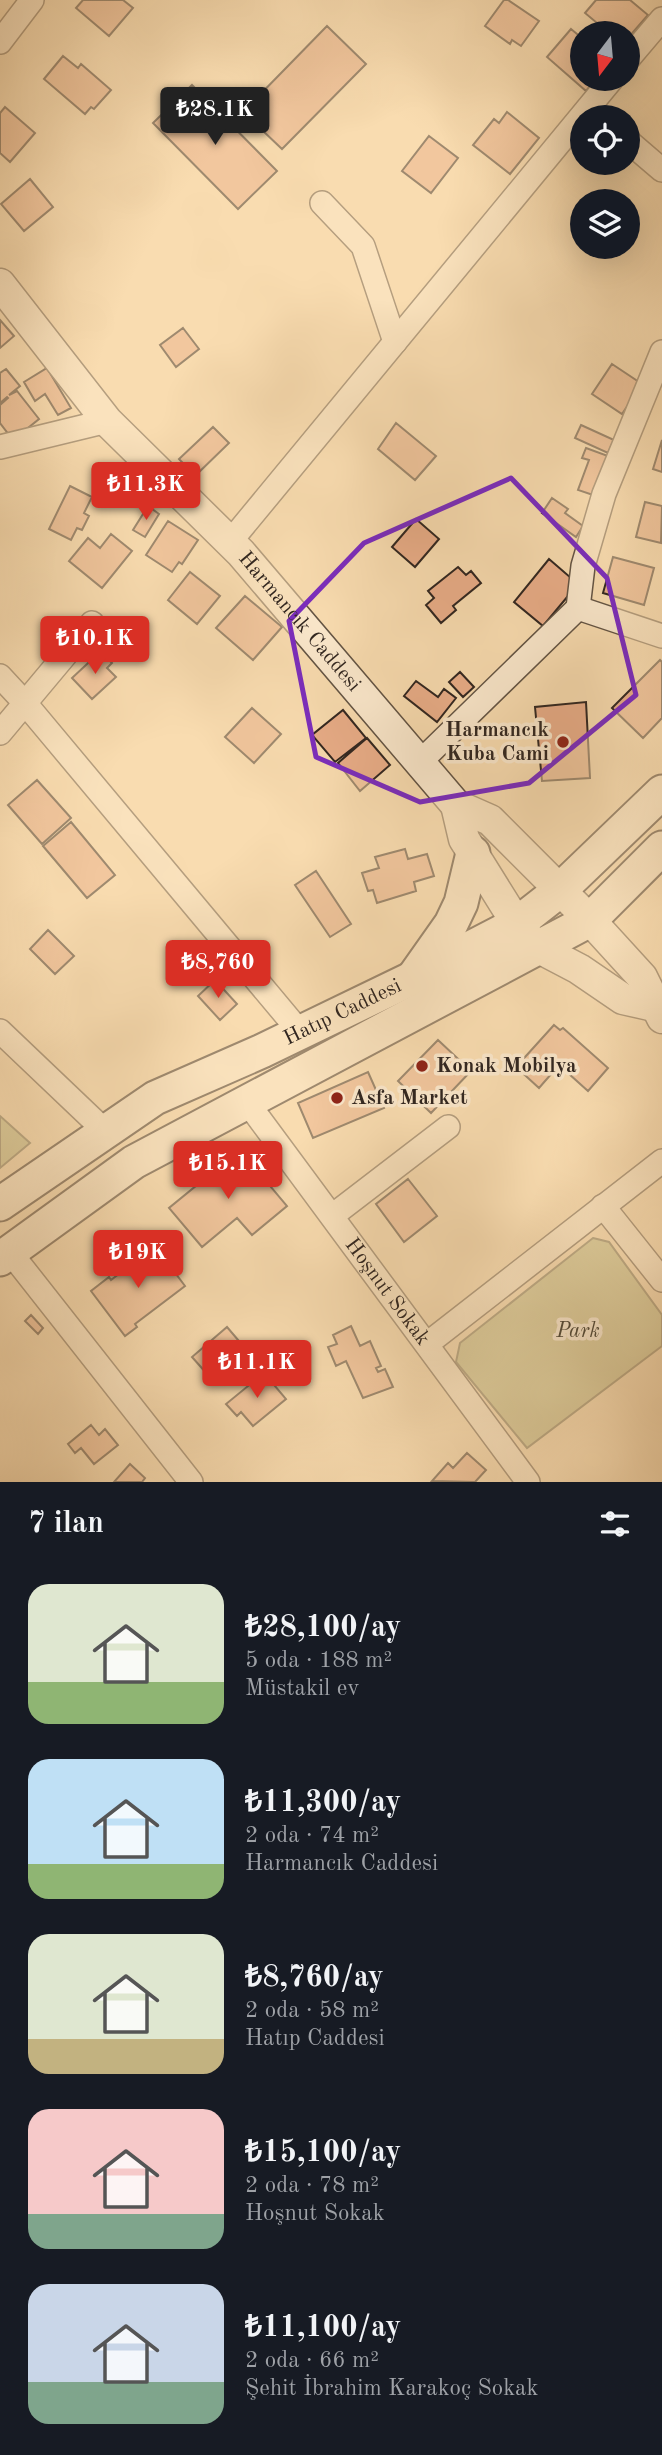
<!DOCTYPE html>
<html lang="tr">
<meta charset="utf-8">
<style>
body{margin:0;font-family:"Old Standard TT",serif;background:#242831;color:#f1f3f6;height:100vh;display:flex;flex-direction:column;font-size:26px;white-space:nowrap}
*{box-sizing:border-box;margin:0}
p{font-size:23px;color:#9ea1a6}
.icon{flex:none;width:38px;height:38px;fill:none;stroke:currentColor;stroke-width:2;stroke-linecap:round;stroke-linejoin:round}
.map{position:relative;height:1482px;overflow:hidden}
.sheet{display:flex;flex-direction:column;background:#171b24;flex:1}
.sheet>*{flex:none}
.needle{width:46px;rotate:196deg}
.controls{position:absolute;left:570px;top:21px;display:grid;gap:14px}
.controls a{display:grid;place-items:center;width:70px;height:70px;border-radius:50%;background:#171b24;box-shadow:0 7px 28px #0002;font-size:35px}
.price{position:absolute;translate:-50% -60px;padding:0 16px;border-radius:7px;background:#d93025;color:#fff;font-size:23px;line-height:46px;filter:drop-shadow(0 2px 4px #0008)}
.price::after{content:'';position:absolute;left:50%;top:42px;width:21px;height:16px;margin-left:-10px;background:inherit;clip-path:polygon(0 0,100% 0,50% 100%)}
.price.selected{background:#222;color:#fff}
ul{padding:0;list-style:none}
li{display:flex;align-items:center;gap:21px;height:175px;padding:0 28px}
li span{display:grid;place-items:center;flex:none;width:196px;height:140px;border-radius:21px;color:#555}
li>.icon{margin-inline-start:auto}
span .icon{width:84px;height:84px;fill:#fffc;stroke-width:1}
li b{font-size:30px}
h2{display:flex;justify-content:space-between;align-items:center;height:84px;padding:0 28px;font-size:30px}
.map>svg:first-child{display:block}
</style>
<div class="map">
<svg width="662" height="1482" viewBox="0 0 662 1482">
<rect width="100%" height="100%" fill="#f9dcb0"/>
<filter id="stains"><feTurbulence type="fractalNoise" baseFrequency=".00286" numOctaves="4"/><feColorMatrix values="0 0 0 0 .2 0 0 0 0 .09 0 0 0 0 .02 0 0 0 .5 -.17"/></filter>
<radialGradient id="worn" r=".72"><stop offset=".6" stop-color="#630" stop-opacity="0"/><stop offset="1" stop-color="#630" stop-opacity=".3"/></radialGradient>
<!-- green -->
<path fill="#c1bf88" stroke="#797254" stroke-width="2" d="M0 1116 30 1143 0 1168Z
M593 1238 609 1242 662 1315V1346L527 1448 456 1362 460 1343Z"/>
<!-- building -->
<path fill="#e9ad88" stroke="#312620" stroke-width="2" d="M83 0H123L133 8 109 36 76 8Z
M504 0H508L539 21 521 46 512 40 510 44 485 26Z
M596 0H630L648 15 628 38V33H609L585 13Z
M327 26 366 64 282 149 243 112Z
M571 29 583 39V79H596L586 91 547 57Z
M63 56 78 68 81 64 111 90 94 109 91 107 85 114 44 79Z
M192 85 277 171 238 209 153 123Z
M5 107 35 133 10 162 0 153V113Z
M507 112 539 138 510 174 473 145 494 119 499 123Z
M429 136 458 158 431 193 402 171Z
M30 179 53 207 24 231 1 204Z
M0 320 14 336 0 348Z
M183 328 199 349 176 367 160 345Z
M612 364 642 384 622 414 592 394Z
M47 368 71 408 58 415 45 394 35 401 24 382Z
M6 369 20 386 9 395 17 391 39 419 13 440 0 423V405L8 398 7 397 0 403V373Z
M396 423 436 456 415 480 378 449Z
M581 425 614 440 608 453 575 438Z
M213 427 229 443 195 476 179 459Z
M662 440V472L653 469Z
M586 448 608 456 593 495 578 490 589 460 582 458Z
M70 486 92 497 84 513 89 516 82 530 77 528 71 540 49 529Z
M552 498 568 509 565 513 583 526 576 537 542 513Z
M645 502 662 506 661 543 636 537Z
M148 506 159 514 145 537 133 530Z
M416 519 439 539 415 567 392 547Z
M168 521 198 540 182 564 179 562 172 572 146 555Z
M111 534 132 551 102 588 69 561 88 538 100 548Z
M613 557 654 568 644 605 603 593Z
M549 559 578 584 543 626 514 602Z
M458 567 466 575 471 571 481 583 453 606 456 610 441 623 426 605 434 598 428 591Z
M190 572 220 596 197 624 168 600Z
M245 596 282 627 253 660 216 628Z
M101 651 112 663 107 668 116 677 92 699 72 678Z
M660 660 662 662V718L643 738 612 708Z
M460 672 474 687 463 697 449 682Z
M416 681 438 697 444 689 456 698 437 722 404 696Z
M586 702 590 778 542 781 535 707Z
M252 708 281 734 254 763 225 737Z
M343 710 366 738 335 762 312 735Z
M367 738 390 765 360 791 338 763Z
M37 780 71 818 42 844 8 805Z
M71 822 115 875 87 898 43 846Z
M405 849 408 859 427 854 434 876 414 882 416 891 377 903 373 890 368 891 362 873 379 868 375 857Z
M316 871 351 924 330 937 295 885Z
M48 930 74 956 55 974 30 949Z
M215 980 237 1004 220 1020 198 996Z
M554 1025 560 1030 563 1028 608 1068 588 1091 559 1065 539 1088 516 1067Z
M438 1040 471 1071 431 1113 398 1081Z
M368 1072 384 1108 313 1138 298 1103Z
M240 1150 287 1206 252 1235 237 1218 202 1247 169 1208Z
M408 1179 437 1216 404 1242 376 1204Z
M155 1246 185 1286 135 1324 137 1327 125 1336 91 1291 109 1277 111 1280Z
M31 1315 43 1328 38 1334 25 1321Z
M351 1326 360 1346 370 1341 381 1366 376 1368 378 1372 385 1369 393 1387 363 1398 346 1361 336 1366 328 1347 337 1344 333 1335Z
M227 1327 250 1354 216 1384 192 1357Z
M264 1373 286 1399 253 1426 241 1412 237 1416 226 1404Z
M91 1425 99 1435 105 1429 118 1445 94 1464 81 1448 75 1453 68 1444Z
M467 1453 486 1470 475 1482 432 1481 448 1463 453 1468Z
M130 1464 145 1478 142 1482H114Z"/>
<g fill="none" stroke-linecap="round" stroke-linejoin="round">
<defs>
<g id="minor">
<path d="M0 42 32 0"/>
<path d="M628 59 662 19"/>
<path d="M628 141 662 170"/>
<path d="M322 203 363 246 395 342"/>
<path d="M0 447 107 421"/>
<path d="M230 542 612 79"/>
<path d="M578 608 583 566 604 494 662 352"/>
<path d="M0 676 25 703 300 1032"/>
<path d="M0 733 92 623"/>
<path d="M419 763 578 608 662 636"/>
<path d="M0 1031 106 1132"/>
<path id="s1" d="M247 1102 528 1482"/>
<path d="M603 1206 662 1280"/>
<path d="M332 1216 448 1127"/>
<path d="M10 1252 191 1482"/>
<path d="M427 1344 662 1161"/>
</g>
<g id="tertiary">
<path id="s2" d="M0 284 107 421 241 553 456 805 490 820 590 920 642 977 662 1018"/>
<path d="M456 805 464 839 517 924 537 947 579 969 623 999 654 1006"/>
</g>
<g id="secondary">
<path d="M415 975 451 924 461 903 473 853"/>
<path id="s3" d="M0 1204 155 1098 262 1051 413 978 517 924 559 891 662 792"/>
<path d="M0 1259 134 1162 590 920 662 848"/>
</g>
</defs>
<!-- minor casing -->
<use href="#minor" stroke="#635444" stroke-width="26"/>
<!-- tertiary casing -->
<use href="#tertiary" stroke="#635444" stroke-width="33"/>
<!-- secondary casing -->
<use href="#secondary" stroke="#312620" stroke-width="37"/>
<!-- minor -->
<use href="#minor" stroke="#fbe8cc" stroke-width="23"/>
<!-- tertiary -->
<use href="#tertiary" stroke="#fbe8cc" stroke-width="30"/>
<!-- secondary -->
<use href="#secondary" stroke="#fbe8cc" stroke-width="33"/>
</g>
<!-- marked area -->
<path d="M0 0H662V1482H0ZM511 478 607 578 636 695 529 783 420 802 316 757 289 621 364 543Z" fill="#f9dcb0" fill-opacity=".55" fill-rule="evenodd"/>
<path fill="none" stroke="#7b2cbf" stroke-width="5" stroke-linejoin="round" d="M511 478 607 578 636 695 529 783 420 802 316 757 289 621 364 543Z"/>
<!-- markers -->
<g fill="#8f2418" stroke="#fbe8cc" stroke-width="2.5">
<circle cx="563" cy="742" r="7"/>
<circle cx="422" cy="1066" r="7"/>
<circle cx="337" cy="1098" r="7"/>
</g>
<g text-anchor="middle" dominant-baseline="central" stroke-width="7" stroke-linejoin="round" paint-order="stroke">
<!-- street labels -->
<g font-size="21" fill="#312620" stroke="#fbe8cc">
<text stroke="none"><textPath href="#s2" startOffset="452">Harmancık Caddesi</textPath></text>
<text stroke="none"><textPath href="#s3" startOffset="394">Hatıp Caddesi</textPath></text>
<text stroke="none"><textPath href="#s1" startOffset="236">Hoşnut Sokak</textPath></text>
</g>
<!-- poi labels -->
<g font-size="21" font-weight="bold" fill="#312620" stroke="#fbe8cc" text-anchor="start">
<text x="549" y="730" text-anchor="end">Harmancık<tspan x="549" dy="24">Kuba Cami</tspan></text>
<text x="436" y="1066">Konak Mobilya</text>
<text x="351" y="1098">Asfa Market</text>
</g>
<!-- park labels -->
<g font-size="21" font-style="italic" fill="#554c3a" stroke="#fbe8cc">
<text x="578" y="1331">Park</text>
</g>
</g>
<rect width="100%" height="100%" filter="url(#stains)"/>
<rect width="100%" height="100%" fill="url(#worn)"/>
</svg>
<div class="controls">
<a><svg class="needle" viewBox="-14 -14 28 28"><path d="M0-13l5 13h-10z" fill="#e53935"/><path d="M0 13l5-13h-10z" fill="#9ea1a6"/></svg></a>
<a><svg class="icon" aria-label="locate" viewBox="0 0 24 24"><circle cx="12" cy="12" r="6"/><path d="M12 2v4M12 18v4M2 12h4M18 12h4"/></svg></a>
<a><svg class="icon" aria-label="layers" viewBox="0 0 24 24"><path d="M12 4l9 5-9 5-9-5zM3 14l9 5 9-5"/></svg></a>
</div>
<b class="price selected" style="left:215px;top:147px">₺28.1K</b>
<b class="price" style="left:146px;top:522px">₺11.3K</b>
<b class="price" style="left:95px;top:676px">₺10.1K</b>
<b class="price" style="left:218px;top:1000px">₺8,760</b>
<b class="price" style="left:228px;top:1201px">₺15.1K</b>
<b class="price" style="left:138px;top:1290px">₺19K</b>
<b class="price" style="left:257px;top:1400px">₺11.1K</b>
</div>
<section class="sheet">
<h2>7 ilan<svg class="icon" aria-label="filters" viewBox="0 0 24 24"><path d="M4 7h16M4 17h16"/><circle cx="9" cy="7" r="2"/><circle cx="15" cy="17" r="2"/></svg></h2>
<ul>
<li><span style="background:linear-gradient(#dfe7d0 70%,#8fb573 0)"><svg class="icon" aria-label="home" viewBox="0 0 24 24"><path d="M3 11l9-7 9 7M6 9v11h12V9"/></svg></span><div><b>₺28,100/ay</b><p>5 oda · 188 m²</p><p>Müstakil ev</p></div></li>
<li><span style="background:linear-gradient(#bfe0f5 75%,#8fb573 0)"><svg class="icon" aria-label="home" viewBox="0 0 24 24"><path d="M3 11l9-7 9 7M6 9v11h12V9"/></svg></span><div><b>₺11,300/ay</b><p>2 oda · 74 m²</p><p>Harmancık Caddesi</p></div></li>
<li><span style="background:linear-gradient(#dfe7d0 75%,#c2b280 0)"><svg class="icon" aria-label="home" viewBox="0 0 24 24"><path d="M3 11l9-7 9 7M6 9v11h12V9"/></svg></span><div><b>₺8,760/ay</b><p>2 oda · 58 m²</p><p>Hatıp Caddesi</p></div></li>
<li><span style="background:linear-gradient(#f6c9c9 75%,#7fa58c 0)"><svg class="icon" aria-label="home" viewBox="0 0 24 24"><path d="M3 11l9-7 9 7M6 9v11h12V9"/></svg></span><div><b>₺15,100/ay</b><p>2 oda · 78 m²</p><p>Hoşnut Sokak</p></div></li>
<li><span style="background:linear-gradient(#c9d6e8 70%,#7fa58c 0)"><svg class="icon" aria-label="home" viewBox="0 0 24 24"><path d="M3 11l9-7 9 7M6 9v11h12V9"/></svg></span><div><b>₺11,100/ay</b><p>2 oda · 66 m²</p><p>Şehit İbrahim Karakoç Sokak</p></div></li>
</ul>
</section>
